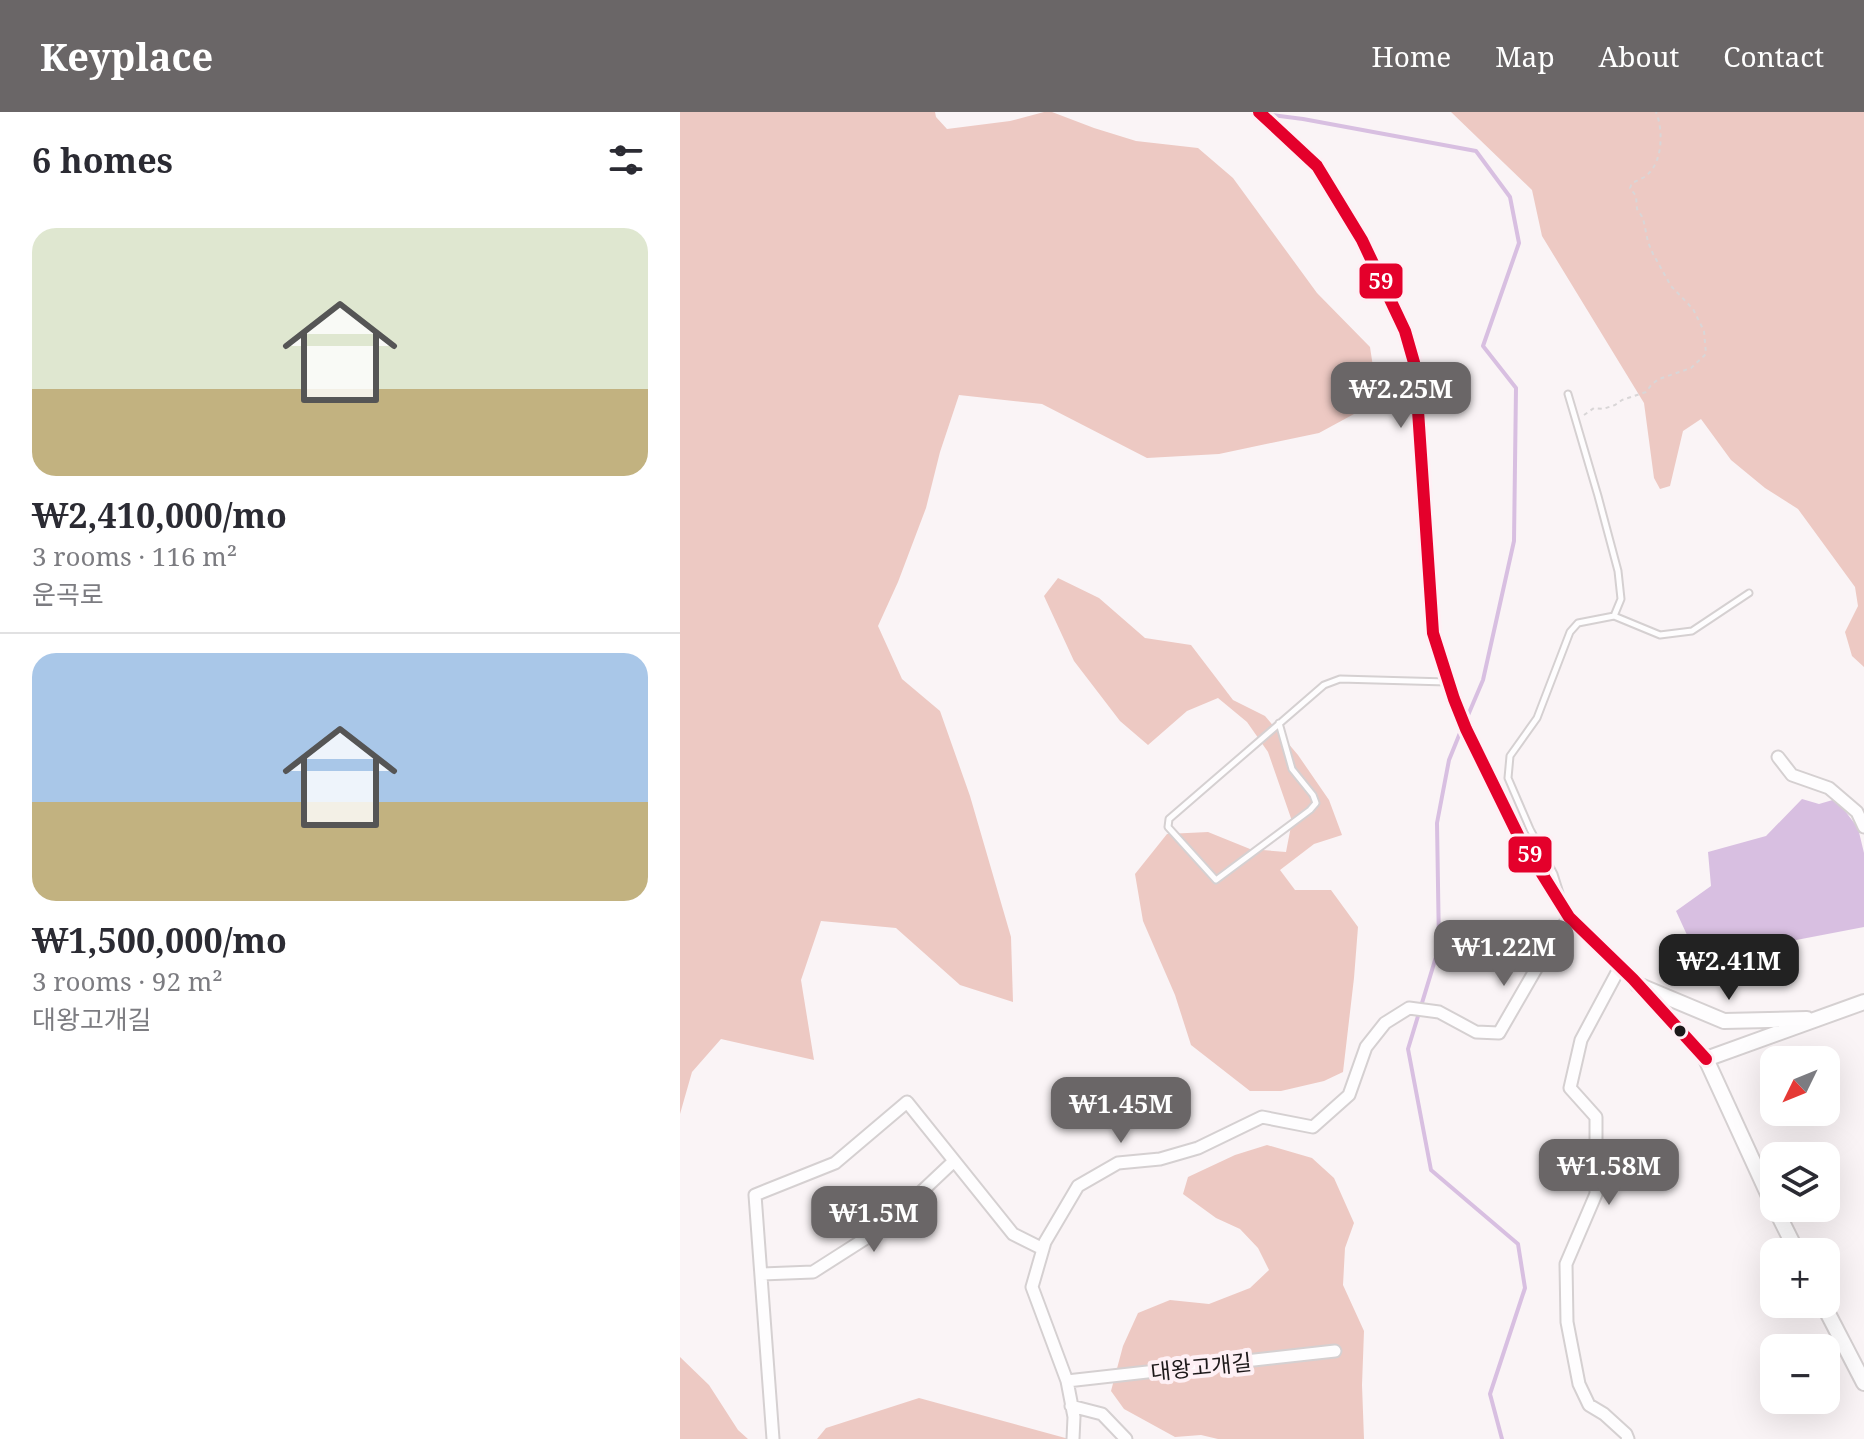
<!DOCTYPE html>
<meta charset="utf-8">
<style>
body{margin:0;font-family:"Noto Serif","Noto Sans KR",serif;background:#f7f7f7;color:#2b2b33;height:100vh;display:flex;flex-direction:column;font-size:30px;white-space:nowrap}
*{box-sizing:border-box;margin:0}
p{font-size:26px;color:#7c7c81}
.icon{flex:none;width:44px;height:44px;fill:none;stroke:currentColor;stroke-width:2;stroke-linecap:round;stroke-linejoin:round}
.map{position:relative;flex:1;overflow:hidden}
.panel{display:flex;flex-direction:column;background:#fff;width:680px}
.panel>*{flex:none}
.needle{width:52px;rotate:227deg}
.fabs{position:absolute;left:1080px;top:934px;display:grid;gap:16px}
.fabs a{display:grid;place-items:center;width:80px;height:80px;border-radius:16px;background:#fff;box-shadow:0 8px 32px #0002;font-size:40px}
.price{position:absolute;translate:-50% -68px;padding:0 18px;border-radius:16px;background:#6a6667;color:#fff;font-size:26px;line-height:52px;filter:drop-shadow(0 2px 4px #0008)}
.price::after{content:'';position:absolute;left:50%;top:48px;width:24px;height:18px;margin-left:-12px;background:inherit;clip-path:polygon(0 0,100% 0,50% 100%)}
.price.active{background:#222;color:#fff}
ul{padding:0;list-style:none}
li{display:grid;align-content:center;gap:16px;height:424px;padding:0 32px}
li+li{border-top:2px solid #e1e1e2}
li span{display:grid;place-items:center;height:248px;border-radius:24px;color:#555}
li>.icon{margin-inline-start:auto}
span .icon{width:144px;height:144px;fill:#fffc;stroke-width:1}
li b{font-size:34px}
h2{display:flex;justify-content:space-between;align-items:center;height:96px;padding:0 32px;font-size:34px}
header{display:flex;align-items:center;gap:48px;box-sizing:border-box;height:112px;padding:0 40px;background:#6a6667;color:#fff}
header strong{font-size:38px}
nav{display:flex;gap:44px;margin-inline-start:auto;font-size:28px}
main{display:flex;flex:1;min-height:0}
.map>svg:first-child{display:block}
</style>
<header>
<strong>Keyplace</strong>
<nav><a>Home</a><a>Map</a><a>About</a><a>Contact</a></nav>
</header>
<main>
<section class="panel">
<h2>6 homes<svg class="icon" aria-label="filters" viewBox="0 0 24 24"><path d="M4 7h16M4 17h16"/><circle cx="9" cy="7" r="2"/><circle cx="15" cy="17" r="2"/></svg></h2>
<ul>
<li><span style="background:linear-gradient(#dfe7d0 65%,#c2b280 0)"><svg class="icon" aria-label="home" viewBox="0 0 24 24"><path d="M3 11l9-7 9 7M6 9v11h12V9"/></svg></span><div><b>₩2,410,000/mo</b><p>3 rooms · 116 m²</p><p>운곡로</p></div></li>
<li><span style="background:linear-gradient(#a9c7e8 60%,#c2b280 0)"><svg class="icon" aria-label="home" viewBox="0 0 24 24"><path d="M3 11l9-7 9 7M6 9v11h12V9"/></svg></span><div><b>₩1,500,000/mo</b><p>3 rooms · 92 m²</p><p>대왕고개길</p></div></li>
</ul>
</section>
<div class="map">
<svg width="1184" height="1327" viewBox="0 0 1184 1327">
<rect width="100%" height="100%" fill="#faf4f6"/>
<!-- forest -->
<path fill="#edc9c3" d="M0 0H255L256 5 267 17 330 9 364 0H372L414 16 456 29 518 36 553 66 637 181 690 235 697 281 674 302 639 321 539 342 467 346 362 292 279 283 260 340 246 396 218 470 198 514 222 567 260 599 290 684 331 825 333 890 280 873 216 816 141 809 121 868 134 948 41 927 12 960 0 1002Z
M771 0H1184V555L1172 544 1165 520 1178 494 1175 475 1118 397 1085 376 1051 348 1021 307 1003 319 990 374 980 377 974 366 964 291 862 124 852 78Z
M378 466 419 486 465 526 511 533 553 588 585 604 618 643 649 688 662 723 634 732 600 758 615 778H651L678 815 674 866 663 960 644 969 601 979H570L511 933 495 883 463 809 455 762 487 722 528 720 570 737 606 740 612 709 588 640 567 610 538 586 507 599 468 633 440 609 394 549 364 484Z
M587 1033 632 1046 654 1066 674 1111 665 1136 663 1173 684 1219 682 1273 684 1327H538L521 1323 495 1325 444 1297 431 1279 443 1234 458 1201 490 1188 529 1192 570 1176 589 1158 578 1136 560 1117 536 1106 503 1082 508 1065 555 1043Z
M0 1245 29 1273 58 1318 68 1327H0Z
M239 1286 389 1327H137L146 1316Z"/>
<!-- water -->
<path fill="#d8bfe1" d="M1122 687 1139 692 1156 687 1178 716 1184 741V815L1018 847 996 799 1031 774 1028 740 1086 724Z"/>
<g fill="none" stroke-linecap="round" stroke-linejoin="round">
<!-- stream -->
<path stroke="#d8bfe1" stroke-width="4" d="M585 2 623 7 796 39 830 85 839 131 803 234 836 276 834 429 803 568 786 608
M782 616 769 648 757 711 759 835 728 937 751 1058 838 1132 845 1176 810 1282 822 1327"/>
<defs>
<path id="service" d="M934 504 980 523 1012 519 1069 481
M599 611 612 657 633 683 636 691 630 698 536 768 488 715 489 707 644 573 660 567 767 570
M880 781 874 762 850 717 828 666 830 644 857 606 890 520 898 511 934 504 941 487 938 459 918 384 888 282"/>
<path id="minor" d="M579 0 637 54 682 128 725 219 735 254 753 521 774 587 786 617 839 725 889 805 953 867 1026 947
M1098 645 1112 663 1149 676 1177 700 1184 715
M940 855 901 928 890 976 916 1005V1082L886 1152 887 1210 899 1272 909 1293 924 1302 946 1322 948 1327
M81 1162 133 1160 205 1114 274 1049
M387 1269 655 1239
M391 1294 422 1302 446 1327
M93 1327 75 1083 155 1051 227 990 333 1122 363 1137
M393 1327 394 1305 387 1269 352 1175 365 1130 398 1074 438 1051 480 1047 518 1036 582 1005 633 1015 669 983 686 935 705 911 729 896 759 900 796 920 819 921 864 843 889 805"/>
<path id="tertiary" d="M958 873 1044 909 1127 907
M1094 1095 1026 947 1184 890
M1095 1096 1117 1140
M1143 1192 1184 1271"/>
</defs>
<!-- service casing -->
<use href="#service" stroke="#d5d0d1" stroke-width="9"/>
<!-- minor casing -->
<use href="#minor" stroke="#d5d0d1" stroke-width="15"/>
<!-- tertiary casing -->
<use href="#tertiary" stroke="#d5d0d1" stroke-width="18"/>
<!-- path -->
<path stroke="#d9d6d7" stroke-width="2" stroke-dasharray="4 4" stroke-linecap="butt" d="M904 303 914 296 923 297 935 293 942 288 966 280 972 272 979 267 1011 256 1026 242 1024 219 1013 197 991 174 973 142 968 130 963 106 957 97 956 84 950 76 952 71C958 68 965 66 969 61 983 47 983 17 976 0"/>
<!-- service -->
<use href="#service" stroke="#fefdfe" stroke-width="5"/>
<!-- minor -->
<use href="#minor" stroke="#fefdfe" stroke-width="11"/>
<!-- tertiary -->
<use href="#tertiary" stroke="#fefdfe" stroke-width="14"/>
<defs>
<path id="bus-1" d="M579 0 637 54 682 128 725 219 735 254 753 521 774 587 786 617 839 725 889 805 953 867 1026 947"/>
</defs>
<!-- bus-1 casing -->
<use href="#bus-1" stroke="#fef0f5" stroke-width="18"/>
<!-- bus-1 -->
<use href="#bus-1" stroke="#e4002b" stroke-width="12"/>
</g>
<!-- markers -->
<circle fill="#1d191a" stroke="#fef0f5" stroke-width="3" cx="1000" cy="919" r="7"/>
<g text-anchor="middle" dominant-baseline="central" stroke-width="8" stroke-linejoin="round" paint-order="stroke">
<!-- street labels -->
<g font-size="22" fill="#1d191a" stroke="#fef0f5">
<text transform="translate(521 1254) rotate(-6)">대왕고개길</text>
</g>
</g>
<g stroke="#fef0f5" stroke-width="3">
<rect x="678" y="150" width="46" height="38" rx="8" fill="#e4002b"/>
<rect x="827" y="723" width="46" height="39" rx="8" fill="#e4002b"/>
</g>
<g font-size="22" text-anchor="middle" font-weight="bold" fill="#fff">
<text x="701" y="177">59</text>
<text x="850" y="750">59</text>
</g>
</svg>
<div class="fabs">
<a><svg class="needle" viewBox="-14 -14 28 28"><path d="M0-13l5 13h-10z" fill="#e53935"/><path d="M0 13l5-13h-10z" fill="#7c7c81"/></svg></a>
<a><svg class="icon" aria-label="layers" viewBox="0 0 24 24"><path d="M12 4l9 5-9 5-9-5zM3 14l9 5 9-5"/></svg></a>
<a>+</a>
<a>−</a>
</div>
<b class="price" style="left:721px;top:318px">₩2.25M</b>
<b class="price" style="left:824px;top:876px">₩1.22M</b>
<b class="price active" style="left:1049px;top:890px">₩2.41M</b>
<b class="price" style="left:441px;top:1033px">₩1.45M</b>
<b class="price" style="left:929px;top:1095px">₩1.58M</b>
<b class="price" style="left:194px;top:1142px">₩1.5M</b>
</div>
</main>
